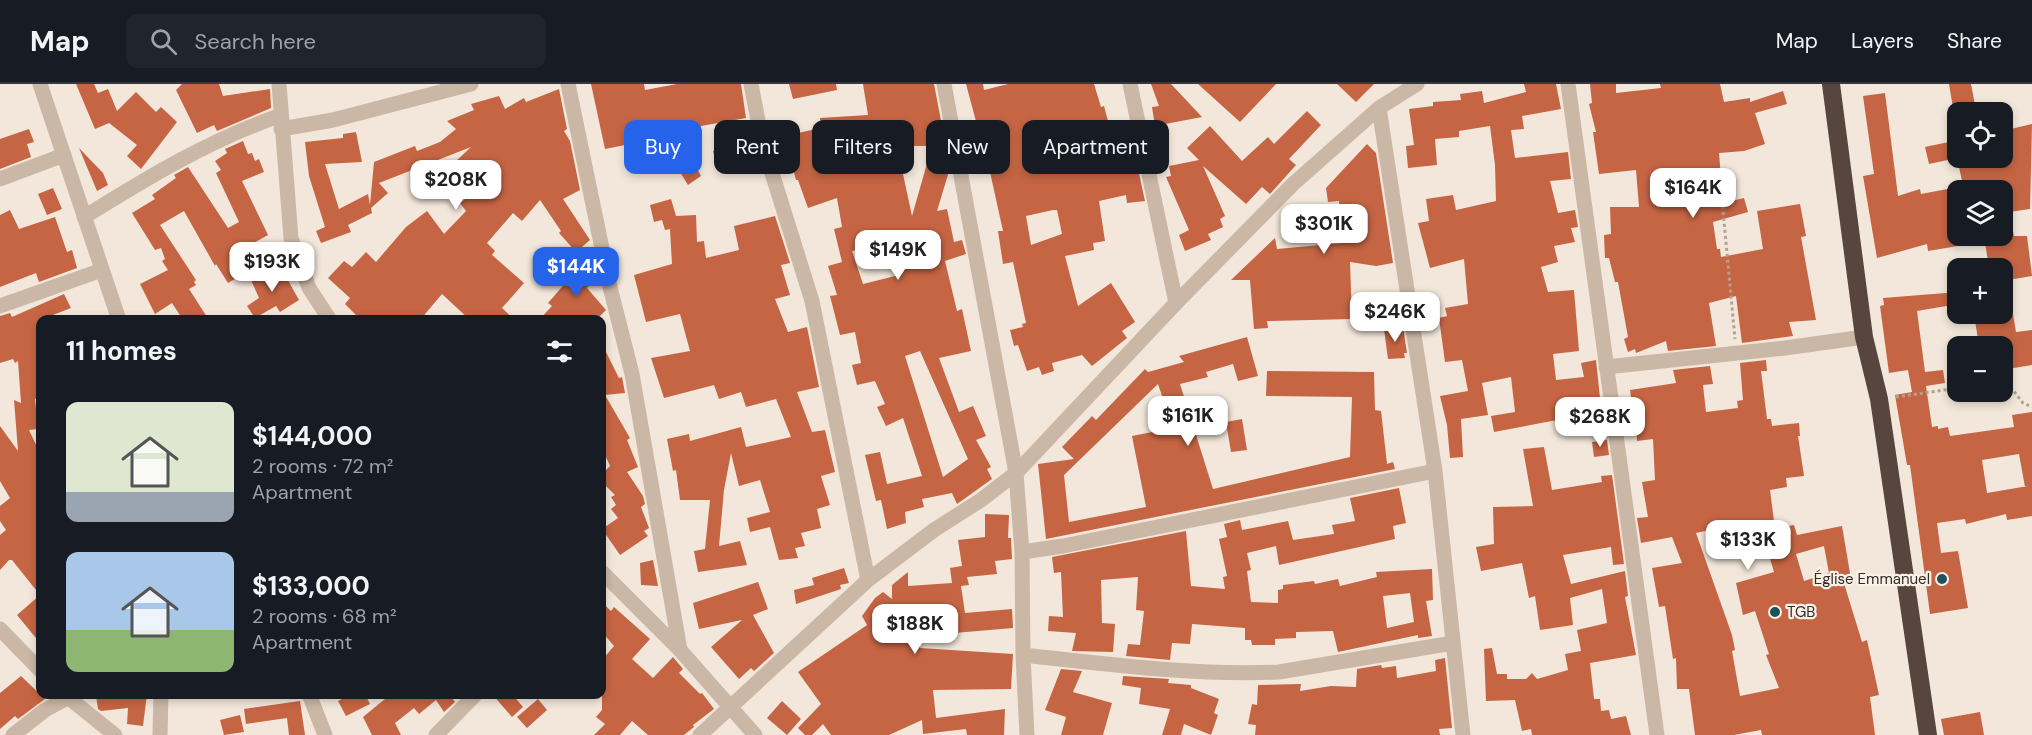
<!DOCTYPE html>
<meta charset="utf-8">
<style>
body{margin:0;font-family:"DM Sans",sans-serif;background:#20242c;color:#f1f3f6;height:100vh;display:flex;flex-direction:column;font-size:22px;white-space:nowrap}
*{box-sizing:border-box;margin:0}
p{font-size:20px;color:#9ea1a6}
.icon{flex:none;width:33px;height:33px;fill:none;stroke:currentColor;stroke-width:2;stroke-linecap:round;stroke-linejoin:round}
.map{position:relative;flex:1;overflow:hidden}
.details{position:absolute;left:36px;top:231px;width:570px;height:384px;display:flex;flex-direction:column;background:#171b24;border-radius:12px;box-shadow:0 3px 9px #0003}
.details>*{flex:none}
.hud{position:absolute;left:624px;top:36px;width:570px;height:54px;display:flex;gap:12px}
.buttons{position:absolute;left:1947px;top:18px;display:grid;gap:12px}
.buttons a{display:grid;place-items:center;width:66px;height:66px;border-radius:12px;background:#171b24;box-shadow:0 3px 9px #0003;font-size:30px}
.price{position:absolute;translate:-50% -51px;padding:0 14px;border-radius:12px;background:#fff;color:#222;font-size:20px;line-height:39px;filter:drop-shadow(0 2px 3px #0008)}
.price::after{content:'';position:absolute;left:50%;top:36px;width:18px;height:14px;margin-left:-9px;background:inherit;clip-path:polygon(0 0,100% 0,50% 100%)}
.price.current{background:#2563eb;color:#fff}
ul{padding:0;list-style:none}
li{display:flex;align-items:center;gap:18px;height:150px;padding:0 30px}
li span{display:grid;place-items:center;flex:none;width:168px;height:120px;border-radius:12px;color:#555}
li>.icon{margin-inline-start:auto}
span .icon{width:72px;height:72px;fill:#fffc;stroke-width:1}
li b{font-size:26px}
h2{display:flex;justify-content:space-between;align-items:center;height:72px;padding:0 30px;font-size:26px}
.tag{padding:0 21px;border-radius:12px;background:#171b24;box-shadow:0 3px 9px #0003;font-size:21px;line-height:54px}
.tag.current{background:#2563eb;color:#fff}
header{display:flex;align-items:center;gap:36px;box-sizing:border-box;height:84px;padding:0 30px;background:#171b24;border-bottom:2px solid #363941}
header strong{font-size:28px}
nav{display:flex;gap:33px;margin-inline-start:auto;font-size:21px}
.search{width:420px;height:54px;background:#20242c;display:flex;align-items:center;gap:15px;box-sizing:border-box;padding:0 21px;border-radius:12px;color:#9ea1a6;font-size:22px}
.map>svg:first-child{display:block}
</style>
<header>
<strong>Map</strong>
<div class="search"><svg class="icon" aria-label="search" viewBox="0 0 24 24"><circle cx="10" cy="10" r="6"/><path d="M15 15l6 6"/></svg>Search here</div>
<nav><a>Map</a><a>Layers</a><a>Share</a></nav>
</header>
<div class="map">
<svg width="2032" height="651" viewBox="0 0 2032 651">
<rect width="100%" height="100%" fill="#f2e7da"/>
<!-- building -->
<path fill="#c66544" fill-rule="evenodd" d="M76 0H94L98 9 108 5 117 27 136 8 156 28 161 23 177 38 141 85 127 72 137 61 109 39 95 45Z
M182 0H219L223 12 270 5 271 24 217 47 214 41 197 49 176 6Z
M591 0H644L645 6 677 0H741L746 34 656 50 661 65 636 78 631 77 625 61 605 65Z
M789 0H836L837 6 793 15Z
M863 0H934L950 84 937 127 947 125 954 158 962 156 966 170 945 177 957 227 962 225 971 267 939 274 959 328 973 322 986 352 976 356 991 383 987 385 992 395 957 420 952 409 922 415 924 423 905 428 906 439 887 445 881 416 876 417 874 409 865 371 880 368 887 400 922 392 903 334 886 342 877 323 885 320 875 297 857 301 852 281 861 279 855 248 840 251 830 212 837 211 828 182 842 178 834 145 842 143 837 114 808 124 798 96H796L784 52 821 44 820 34 868 31ZM897 62H932L912 132ZM888 152 899 191 863 200 852 167 857 166 856 160ZM920 267 968 375 943 393 905 272Z
M966 0H983L984 6 1008 0H1094L1101 23 1104 22 1108 37H1112L1117 54 1124 52 1126 59 1132 57 1145 117 1127 119 1126 111 1099 117 1105 157 1093 159 1094 166 1065 172 1078 222 1111 199 1135 238 1122 247 1127 254 1092 282 1082 271 1052 279 1054 287 1042 291 1039 283 1027 287 1018 261 1014 262 1010 246 1023 243 1022 240 1026 239 1013 178 1003 180 998 147H1003L990 88 993 87 974 41H977ZM1053 126H1057L1062 150 1031 161 1026 132Z
M1151 0H1171L1202 33 1155 42 1152 23 1159 22Z
M1198 0H1276L1240 38Z
M1337 0H1374L1356 18Z
M1524 0H1556L1561 25 1522 32 1524 45 1511 46 1515 74 1568 68 1571 95 1550 97 1558 129 1575 126 1578 143 1571 144 1575 158 1554 162 1558 178 1541 183 1548 208 1574 206 1579 267 1553 270 1556 296 1584 293 1581 279 1596 276 1601 324 1593 326 1594 329 1494 348 1491 332 1515 328 1511 293 1482 299 1488 331 1461 335 1463 373 1450 374 1447 341 1440 312 1468 307 1462 276 1445 278 1439 234 1447 232 1445 224 1468 220 1464 175 1430 184 1418 139 1429 137 1426 115 1453 111 1456 126 1496 117 1495 81 1490 42 1459 47V53L1435 55 1437 81 1408 84 1406 62 1414 61 1409 25 1433 22V18L1461 16 1460 10 1482 7 1484 19 1526 8Z
M1590 0H1616V9L1661 4 1660 0H1720L1724 18 1750 14V18L1783 7 1787 20 1755 29 1765 60 1744 67 1719 69 1723 119 1744 114 1748 128 1713 138 1717 165H1720L1721 173 1763 165 1757 127 1800 120 1806 152 1801 153 1816 236 1789 238 1793 252 1742 259 1736 212 1709 219 1716 262 1668 267 1666 257 1636 269 1635 265 1628 268 1624 255 1628 253 1618 198H1615L1609 174H1605L1604 151 1611 150 1610 123H1639L1636 86 1599 90 1593 48H1596L1589 20 1592 19Z
M1949 0H1971L1976 26 1954 30Z
M559 5 567 45 564 47 570 57 580 106 563 115 590 156 576 168 559 149 561 147 540 116 522 137 513 129 487 159 495 167 492 171 524 199 502 224 515 236H470L442 210 420 236H361L345 220 350 214 328 194 344 177 352 183 366 168 376 178 406 143 427 127 444 150 466 127 460 119 481 103 455 78 471 63 379 99 388 109 371 124 372 129 348 141 351 148 321 159 316 147 325 143 309 92 305 58 343 54V50L356 48 362 78 325 80 339 125 368 110 370 121 374 78 415 62 417 67 440 58 456 45 447 37 474 26 471 20 499 12 505 25 524 14 526 18Z
M1885 9 1898 112 1920 105 1921 110 1958 103V162L1928 167 1927 160 1877 174 1863 92 1874 90 1863 12Z
M1307 27 1321 41 1289 75 1296 81 1270 110 1262 103 1246 120 1203 82 1225 132 1220 135 1223 143 1208 150 1211 156 1185 167 1179 151 1189 146 1166 93 1171 92 1169 82 1199 76 1187 64 1210 42 1242 77 1268 53 1274 60Z
M2032 40 2030 125 2009 128 2014 152H2027L2032 192 2002 197V184H1989L1984 152H2002V106H1964L1957 74 1929 80 1925 63 1958 56V74H2002V47Z
M29 45 34 58 27 60 31 73 0 85V55Z
M243 57 248 70 252 69 255 77 259 75 264 88 242 97 268 151 237 168 248 187 228 199 216 180 215 182 184 127 160 141 196 196 194 198 196 201 189 205 209 236H183L172 219 155 230 140 200 168 186 162 177 165 175 161 164 155 166 132 129 155 115 152 111 176 94 174 91 188 83 228 144 239 138 216 89 221 86 215 77 227 69 225 65Z
M1367 60 1376 69 1393 179 1376 182 1350 178 1352 235 1267 237 1268 244 1254 245 1250 196H1231L1275 154 1277 165 1342 159 1339 117 1328 118 1326 104Z
M731 63 737 83 718 87 713 67Z
M79 64 103 89 108 101 97 107Z
M690 71 701 92 688 101 675 80Z
M53 104 62 125 47 131 38 110Z
M671 115 676 132 696 131 697 158 704 157 706 174 739 166 734 142 775 132 790 179 781 181 790 211 775 215 788 248 807 243 819 303 797 308 812 348 825 346 835 388 821 392 830 421 817 425 821 444 801 449 805 462 795 464 798 474 779 476 770 443 750 448 747 434 770 428 760 396 739 402 731 369 724 406 719 462 740 457 747 481 698 488 694 467 705 465 710 416H680L676 386 673 387 667 355 689 350 690 357 741 343 746 363 791 353 776 315 746 323 741 308 719 315 714 301 664 314 651 274 690 267 680 230 646 238 634 191 672 180 670 145 665 146 662 136 654 138 650 121Z
M10 126 19 145 55 133 67 168 72 166 77 184 39 198 36 189 0 203V131Z
M587 174 595 181 598 191 587 204 606 226 596 236H539L552 222 548 219Z
M280 182 299 216 280 228 276 222 255 234 247 222 259 214 251 196Z
M1958 208V220L1917 227 1925 288 1943 286 1945 299 1926 302 1932 343 1938 342V345L1948 343 1950 352 2014 343 2012 331 2032 328V432L2007 436 2006 430 1966 440 1965 435 1937 439 1941 469 1958 467 1968 524 1930 530 1910 381H1907L1895 311 1912 308 1908 286 1889 289 1880 222 1884 221 1883 214ZM2019 370 2025 403 2028 402 1987 409 1982 376Z
M64 210 71 224 40 236V314L35 315 38 345 29 346 40 369V559L17 531 40 511 12 476H9L0 486V451L6 446 0 437V422L10 414 0 397V342L18 367 14 316 21 319 18 277 15 279 13 275 0 279V232L10 229 12 233Z
M1974 230H2013L2016 248 2032 246V281L2002 286V262H1979Z
M1403 243 1407 269H1404L1405 274 1388 275 1384 245Z
M1247 253 1258 292 1238 297 1233 280 1206 288 1208 293 1180 300 1213 405 1350 373 1352 313 1266 312 1267 287 1374 288 1375 326 1381 327 1387 380 1393 378 1395 385 1046 455 1038 380 1074 375 1062 363 1092 332 1096 336 1145 285 1148 288 1184 278 1179 272ZM1158 300 1173 344 1132 352 1146 423 1069 438 1064 391Z
M602 260 619 294 622 293 625 309 605 311 630 354 627 356 638 383 627 388 643 412 645 420 641 423 649 444 644 447 648 452 620 471 602 445 618 434 611 425 616 421 611 413 615 411 602 398V390L610 382 602 364Z
M1766 276 1767 287H1761L1767 335H1771L1772 342 1799 339 1800 352H1798L1804 392 1786 394 1787 403 1770 406 1775 445 1794 441 1797 451 1842 442 1851 495 1843 496 1862 558 1867 556 1879 611 1870 613 1875 651H1762L1761 646 1734 651H1695L1689 605H1677L1676 574 1673 575 1665 522 1659 523 1652 484 1682 479 1672 453 1641 459 1637 434 1648 433 1642 398 1655 396 1653 355 1637 357 1635 328H1633L1630 306 1676 299 1673 286 1710 282 1713 300 1703 301 1706 328 1738 324 1737 317 1743 316 1740 279ZM1724 443 1729 469 1766 461 1774 488 1736 499 1743 531 1755 527 1769 570 1766 571 1779 604 1740 612 1732 567 1735 566 1732 551 1696 449ZM1824 462 1829 489 1804 497 1796 470Z
M1242 335 1247 366 1231 368 1226 338Z
M1607 356 1609 371 1594 373 1592 358Z
M1544 363 1552 406 1602 398 1601 392 1612 391 1624 480 1613 481 1611 463 1563 471 1571 500 1625 487 1628 512 1625 513 1636 571 1590 579 1594 615H1600L1601 627 1609 626 1611 635 1626 632 1631 651H1532L1531 645 1522 647 1515 616 1486 617 1484 565 1492 564 1497 590H1507V595H1526L1532 589 1537 595 1568 586 1565 570 1581 567 1577 546 1607 539 1602 505 1570 514 1573 541 1540 546 1535 512 1529 514 1522 479 1481 487 1476 463 1494 460 1493 423 1533 422 1523 365Z
M1399 404 1406 439 1393 442 1395 455 1279 481 1276 462 1247 469 1251 486 1247 487 1251 518 1278 519V506L1283 505V501L1314 497 1315 500 1338 495 1340 502 1377 493 1376 488 1432 485 1433 516 1426 517 1432 552 1418 554V551L1338 568 1333 547 1296 548V554L1275 555V561H1252L1251 556H1245V544L1192 540 1190 560 1172 559 1170 576 1126 572 1128 560 1140 561 1144 527 1136 526 1138 493 1101 496 1102 539 1115 540 1113 568 1072 567 1076 549 1048 547 1049 532 1063 533 1061 488 1054 489 1052 473 1186 447 1191 502 1225 505 1223 493 1227 492 1219 455 1227 453 1224 440 1240 436 1242 446 1288 437 1293 456 1334 450 1332 441 1355 437 1350 414ZM1410 509 1414 538 1387 544 1383 512Z
M985 430 1009 431 1008 454H1011L1012 475 995 477 997 490 967 493 969 501 961 502 965 529 1012 525 1013 544 919 552 920 564 1013 570 1011 605 933 606 936 634 1005 625 1004 651H967L966 645 923 650 922 636 889 651H831L823 640 812 651H805L798 644 821 620 798 588 867 541 862 532 875 514 883 508 892 515V501L908 488V502L952 499 950 484 962 482 958 456 985 453Z
M653 476 658 502 641 501 640 479Z
M844 484 849 499 840 501 841 505 796 520 794 506 814 501 812 494Z
M758 498 768 525 753 531 774 569 754 587 751 584 739 595 711 563 742 536 699 545 693 519Z
M602 518 611 527 614 523 650 555 632 575 653 594 673 573 683 585 679 589 700 610 702 609 714 625 693 641 694 643 684 651H648L632 637 620 651H594L605 640 596 633 602 626V576L614 562 602 548Z
M1445 574 1452 644 1439 645 1440 651H1255L1256 641 1248 640 1252 620 1257 621 1258 601 1301 600 1300 607 1331 602 1356 603 1357 585 1381 581 1382 584 1396 582 1397 594 1436 587 1435 576Z
M1061 585 1082 587 1073 608 1112 619 1103 651H1061L1066 633 1045 626Z
M21 592 45 615 18 635 15 632 0 645V609Z
M1123 592 1169 595 1168 599 1191 601V604L1219 615 1214 629 1218 631 1211 651 1184 640 1181 651H1162L1170 625 1139 620 1141 604 1122 601Z
M108 610H147L143 642 127 640 128 624 101 627 98 625 96 612Z
M351 610H365L370 620 346 632 338 617Z
M391 610H449L455 618 444 628 436 616 419 630 414 624 395 639 401 651H372L363 633Z
M492 610H512L523 623 512 633Z
M538 615 547 626 527 644 517 633Z
M300 617 305 651H289L287 634 246 640 244 625Z
M782 617 801 635 787 651 767 634Z
M1980 628 1984 651H1944L1941 635Z
M240 631 244 648 224 651 220 636Z"/>
<g fill="none" stroke-linecap="round" stroke-linejoin="round">
<!-- path -->
<path stroke="#b6a191" stroke-width="3" stroke-dasharray="3 3" stroke-linecap="butt" d="M1722 116 1735 255
M2002 297 2005 296 2023 319 2032 323
M1896 313 1958 304"/>
<!-- minor -->
<path stroke="#cab7a6" stroke-width="15" d="M40 0 119 236
M279 0 291 154 309 204 330 236
M568 0 610 203 632 290 680 566
M751 0 762 57 812 217 868 496
M944 0 1016 389 1022 468 1023 571 1027 651
M1130 0 1176 219
M1568 0 1657 651
M1379 24 1435 387 1463 651
M281 45 333 36 471 0
M0 95 64 71
M84 133C150 92 208 57 281 31
M0 222 102 186
M1606 283 1785 264 1864 253
M1022 468 1063 462 1435 387
M602 488 680 566 755 651
M0 545 40 586
M1023 571C1107 580 1194 592 1279 588L1453 559
M64 610 115 651
M309 610 325 651
M13 651 45 626 75 610
M160 651 161 610
M436 651 476 610
M700 651 868 496 934 446 981 416 1016 389 1176 219 1293 100 1379 24 1417 0"/>
<!-- highway -->
<path stroke="#57463e" stroke-width="18" d="M1831 0 1864 253 1879 315 1928 651"/>
</g>
<!-- markers -->
<g fill="#1d5358" stroke="#f9f1e7" stroke-width="2">
<circle cx="1942" cy="495" r="6"/>
<circle cx="1775" cy="528" r="6"/>
</g>
<g text-anchor="middle" dominant-baseline="central" stroke-width="4.5" stroke-linejoin="round" paint-order="stroke">
<!-- poi labels -->
<g font-size="15" fill="#362c27" stroke="#f9f1e7" text-anchor="end">
<text x="1930" y="495">Église Emmanuel</text>
<text x="1787" y="528" text-anchor="start">TGB</text>
</g>
</g>
</svg>
<div class="buttons">
<a><svg class="icon" aria-label="locate" viewBox="0 0 24 24"><circle cx="12" cy="12" r="6"/><path d="M12 2v4M12 18v4M2 12h4M18 12h4"/></svg></a>
<a><svg class="icon" aria-label="layers" viewBox="0 0 24 24"><path d="M12 4l9 5-9 5-9-5zM3 14l9 5 9-5"/></svg></a>
<a>+</a>
<a>−</a>
</div>
<b class="price" style="left:456px;top:127px">$208K</b>
<b class="price" style="left:1693px;top:135px">$164K</b>
<b class="price" style="left:1324px;top:171px">$301K</b>
<b class="price" style="left:898px;top:197px">$149K</b>
<b class="price" style="left:272px;top:209px">$193K</b>
<b class="price current" style="left:576px;top:214px">$144K</b>
<b class="price" style="left:1395px;top:259px">$246K</b>
<b class="price" style="left:1188px;top:363px">$161K</b>
<b class="price" style="left:1600px;top:364px">$268K</b>
<b class="price" style="left:1748px;top:487px">$133K</b>
<b class="price" style="left:915px;top:571px">$188K</b>
<div class="hud">
<a class="tag current">Buy</a>
<a class="tag">Rent</a>
<a class="tag">Filters</a>
<a class="tag">New</a>
<a class="tag">Apartment</a>
</div>
<section class="details">
<h2>11 homes<svg class="icon" aria-label="filters" viewBox="0 0 24 24"><path d="M4 7h16M4 17h16"/><circle cx="9" cy="7" r="2"/><circle cx="15" cy="17" r="2"/></svg></h2>
<ul>
<li><span style="background:linear-gradient(#dfe7d0 75%,#9aa5b1 0)"><svg class="icon" aria-label="home" viewBox="0 0 24 24"><path d="M3 11l9-7 9 7M6 9v11h12V9"/></svg></span><div><b>$144,000</b><p>2 rooms · 72 m²</p><p>Apartment</p></div></li>
<li><span style="background:linear-gradient(#a9c7e8 65%,#8fb573 0)"><svg class="icon" aria-label="home" viewBox="0 0 24 24"><path d="M3 11l9-7 9 7M6 9v11h12V9"/></svg></span><div><b>$133,000</b><p>2 rooms · 68 m²</p><p>Apartment</p></div></li>
</ul>
</section>
</div>
